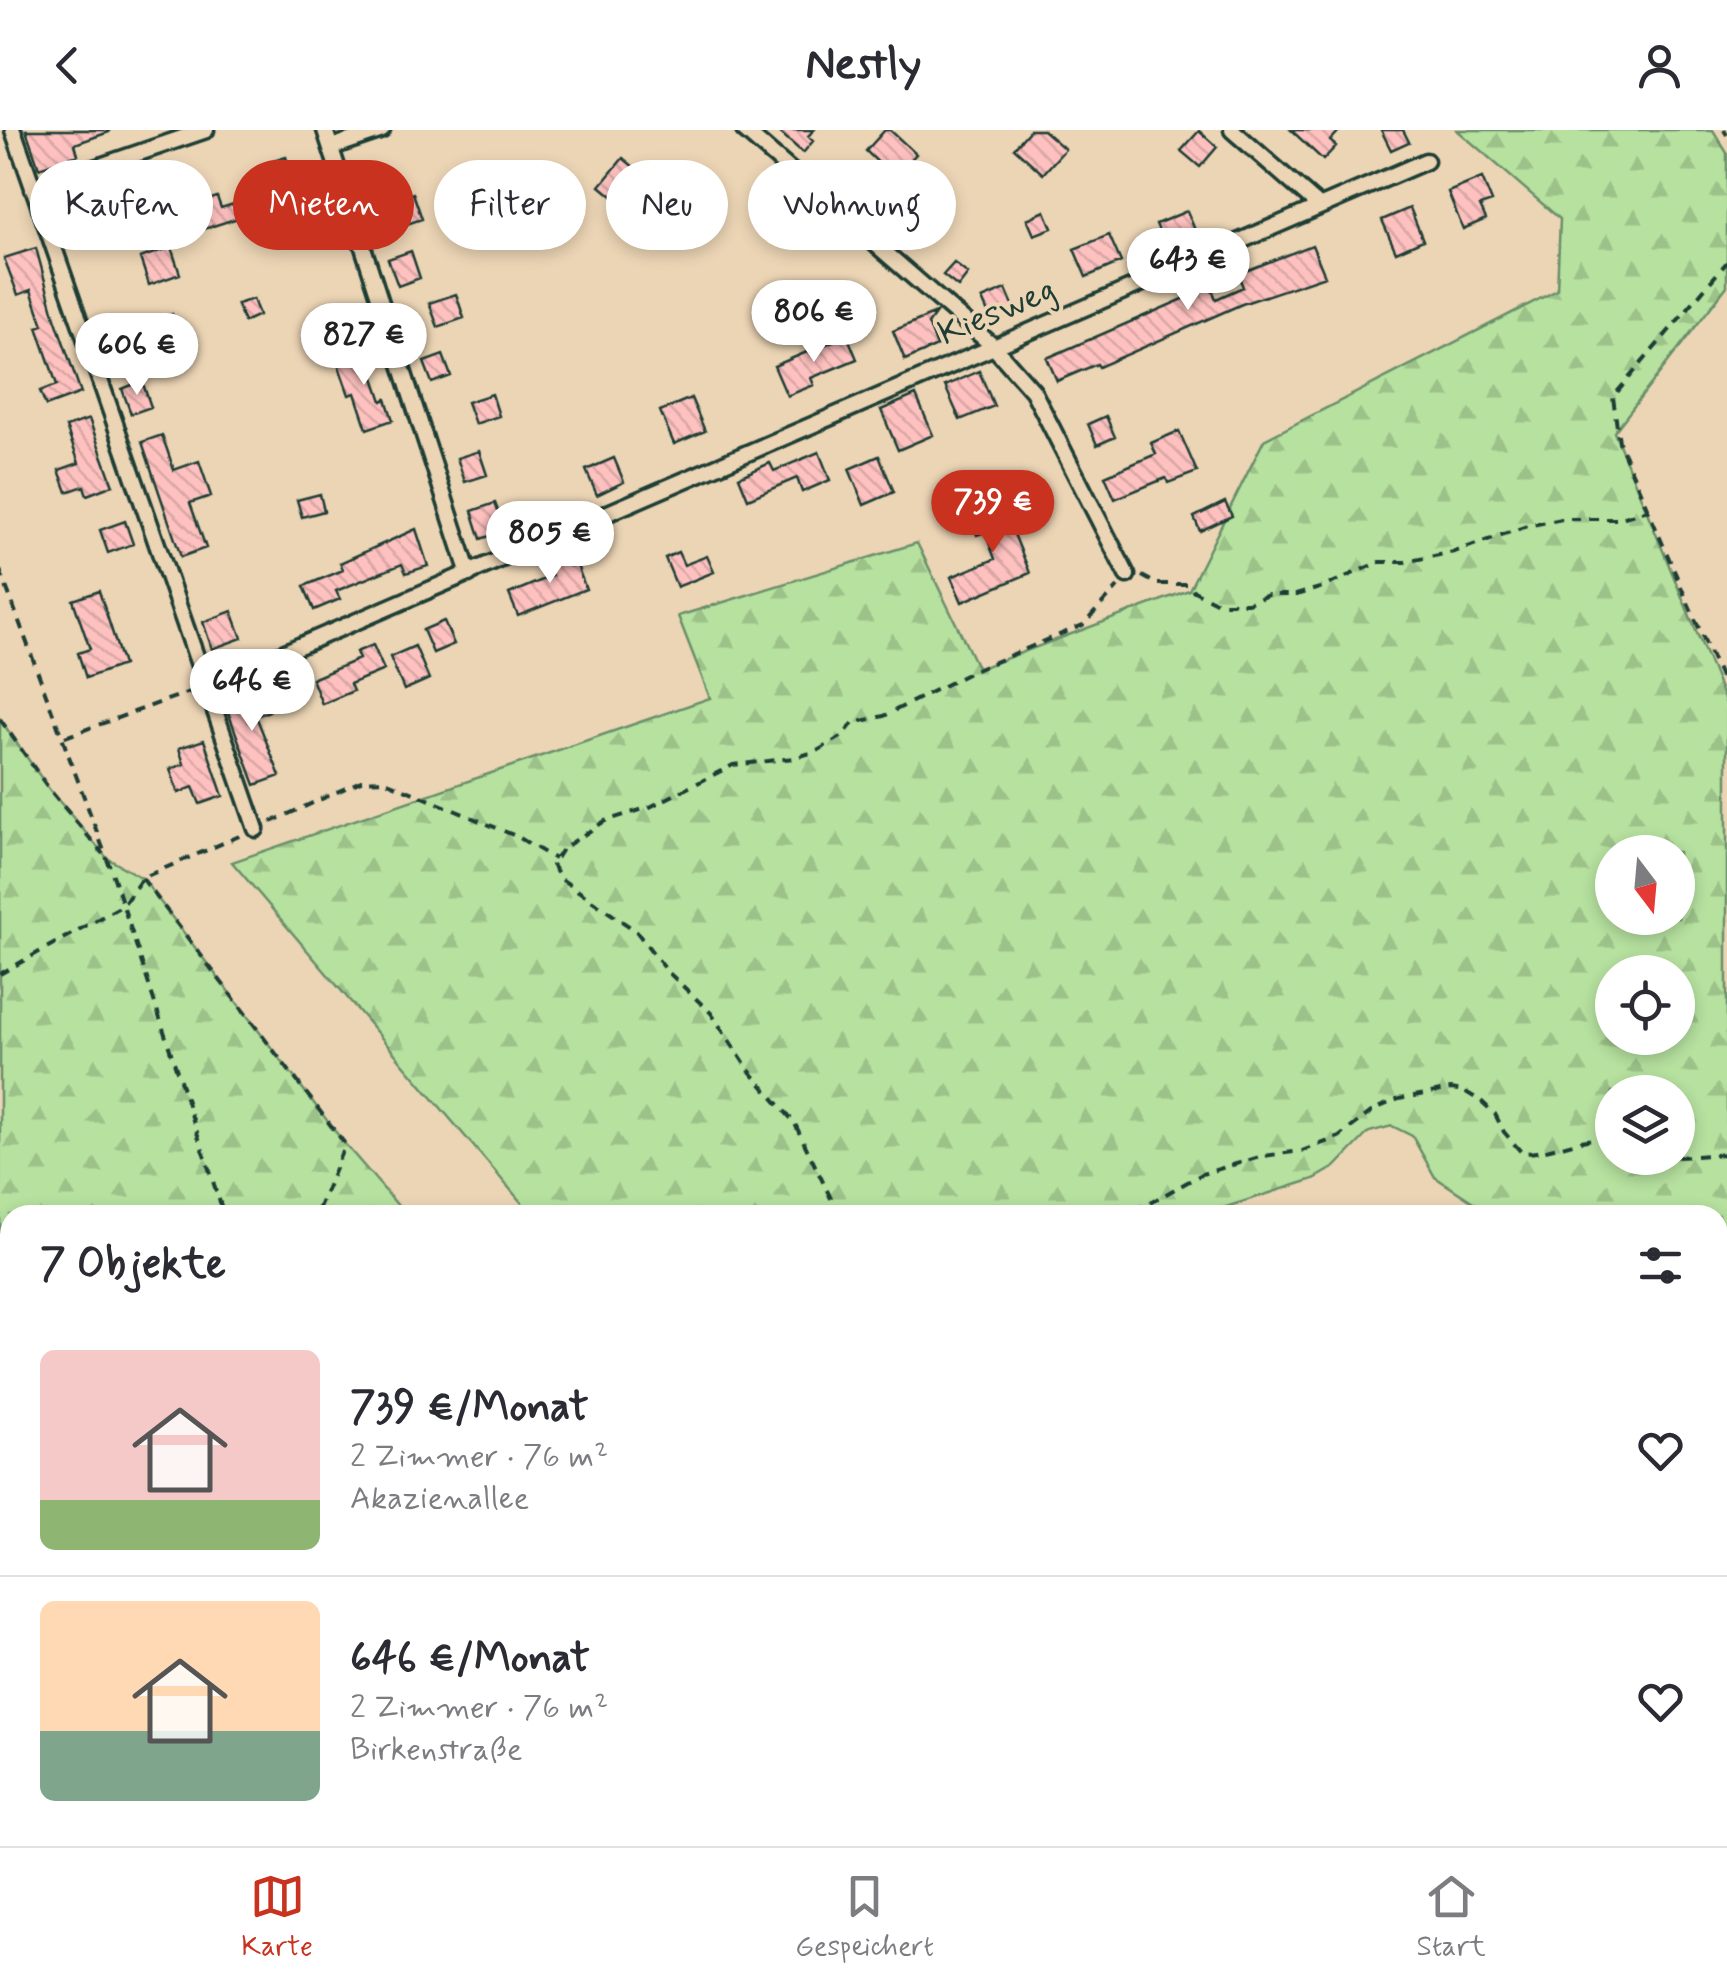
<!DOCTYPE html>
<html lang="de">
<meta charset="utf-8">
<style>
body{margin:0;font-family:Mynerve,sans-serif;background:#f7f7f7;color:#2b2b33;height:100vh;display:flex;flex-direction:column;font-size:38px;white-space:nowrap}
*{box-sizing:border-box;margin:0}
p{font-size:32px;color:#7c7c81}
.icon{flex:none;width:55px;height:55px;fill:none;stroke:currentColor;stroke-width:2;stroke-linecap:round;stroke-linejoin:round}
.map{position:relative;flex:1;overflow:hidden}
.side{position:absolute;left:0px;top:1075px;width:1728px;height:642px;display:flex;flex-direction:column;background:#fff;border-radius:30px 30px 0 0;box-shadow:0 5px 15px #0003}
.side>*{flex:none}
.top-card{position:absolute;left:30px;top:30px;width:1000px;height:90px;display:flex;gap:20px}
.needle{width:65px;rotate:164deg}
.controls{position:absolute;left:1595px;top:705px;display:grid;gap:20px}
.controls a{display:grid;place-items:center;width:100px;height:100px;border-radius:50%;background:#fff;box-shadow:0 5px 15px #0003;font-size:50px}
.price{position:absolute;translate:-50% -85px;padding:0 22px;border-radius:35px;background:#fff;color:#222;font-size:32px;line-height:65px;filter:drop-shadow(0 2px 5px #0008)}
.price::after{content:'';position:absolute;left:50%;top:60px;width:30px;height:22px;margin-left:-15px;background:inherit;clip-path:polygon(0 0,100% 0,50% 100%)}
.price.current{background:#c8321e;color:#fff}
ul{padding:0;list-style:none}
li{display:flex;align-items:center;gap:30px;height:250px;padding:0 40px}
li+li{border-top:2px solid #e1e1e2}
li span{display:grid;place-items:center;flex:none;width:280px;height:200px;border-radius:15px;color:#555}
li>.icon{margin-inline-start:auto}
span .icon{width:120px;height:120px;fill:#fffc;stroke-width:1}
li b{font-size:42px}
h2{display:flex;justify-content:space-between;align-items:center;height:120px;padding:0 40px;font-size:42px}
.tag{padding:0 35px;border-radius:45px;background:#fff;box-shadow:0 5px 15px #0003;font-size:35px;line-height:90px}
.tag.current{background:#c8321e;color:#fff}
header{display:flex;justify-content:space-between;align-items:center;height:130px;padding:0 40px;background:#fff;font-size:45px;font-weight:700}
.menu{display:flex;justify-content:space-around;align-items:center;height:140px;border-top:2px solid #e1e1e2;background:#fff;font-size:28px;color:#7c7c81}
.menu a{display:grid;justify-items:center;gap:5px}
.menu .current{color:#c8321e}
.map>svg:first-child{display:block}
</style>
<header><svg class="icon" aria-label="back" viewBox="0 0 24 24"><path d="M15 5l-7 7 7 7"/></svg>Nestly<svg class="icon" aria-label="person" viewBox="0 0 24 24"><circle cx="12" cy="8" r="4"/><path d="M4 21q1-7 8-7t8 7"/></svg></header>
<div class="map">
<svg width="1727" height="1716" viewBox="0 0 1727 1716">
<defs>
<pattern id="forest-firs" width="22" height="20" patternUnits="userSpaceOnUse" patternTransform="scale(2.5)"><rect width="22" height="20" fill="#b6e19f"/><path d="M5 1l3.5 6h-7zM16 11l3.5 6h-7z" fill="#9cc28a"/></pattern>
<pattern id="building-back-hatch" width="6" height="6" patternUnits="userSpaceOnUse" patternTransform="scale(2.5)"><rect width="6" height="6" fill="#fec1bf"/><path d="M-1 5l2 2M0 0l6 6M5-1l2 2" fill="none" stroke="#d9a7a5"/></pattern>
</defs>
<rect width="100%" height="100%" fill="#ecd5b5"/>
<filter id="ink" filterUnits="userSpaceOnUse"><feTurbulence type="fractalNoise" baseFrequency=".01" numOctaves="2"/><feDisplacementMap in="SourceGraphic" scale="20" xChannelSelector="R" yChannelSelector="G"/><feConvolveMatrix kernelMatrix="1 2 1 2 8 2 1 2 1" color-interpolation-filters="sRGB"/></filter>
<g filter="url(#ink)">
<!-- forest -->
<path fill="url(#forest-firs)" stroke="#6a8f6a" stroke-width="2.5" fill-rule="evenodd" d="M1457 0H1713L1727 23V156L1614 302 1727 576V1317L1718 1306V1085H1493L1435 1047 1412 1006 1392 996 1369 1002 1335 1037 1314 1049 1201 1085H532L232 732 710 568 678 486 917 413 978 539 1189 460 1264 310 1557 160 1560 89ZM1612 722H1678V788H1612ZM1612 842H1678V908H1612ZM1612 962H1678V1028H1612Z
M0 589 49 659 107 728 142 748 345 1014 406 1085H10V1163L0 1140Z
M1727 1452V1716H1068L1061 1708H1718V1459Z
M563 1708H909L916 1716H566Z"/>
<!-- building -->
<path fill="url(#building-back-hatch)" stroke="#1f3d34" stroke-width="2.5" d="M26 0H109V2L75 14 78 25 39 38Z
M777 0H814L808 6 813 11 803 23Z
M885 0H890L916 24 894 48 866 21Z
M1030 0H1043L1065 19 1043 44 1014 18Z
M1291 0H1340L1330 11 1336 16 1323 30Z
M1381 0H1403L1409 12 1391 20Z
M1199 1 1217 17 1200 37 1181 21Z
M286 27 300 68 176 108 172 95 203 85 202 72 217 67 221 78 275 61 266 33Z
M623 28 647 48 624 76 600 56Z
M135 46 145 75 67 101 58 74Z
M1482 48 1492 72 1480 76 1486 89 1463 99 1448 62Z
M413 63 422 89 398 97 389 71Z
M319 72 329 100 305 109 295 81Z
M1410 78 1423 110 1396 122 1382 90Z
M904 79 917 91 900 109 887 98Z
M1045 81 1052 98 1034 105 1027 89Z
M1187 81 1198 107 1167 120 1156 94Z
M1109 105 1121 132 1086 147 1074 119Z
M1312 115 1325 146 1242 174 1099 237 1097 234 1057 251 1047 228 1211 157 1216 169 1243 157 1238 144Z
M171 117 180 144 149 155 140 128Z
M36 118 55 188 81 263 46 276 40 261 57 255 37 197 43 195 31 160 18 165 4 128Z
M411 121 420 148 398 156 388 129Z
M954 133 968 144 958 157 943 145Z
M1006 159 1016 182 992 192 982 169Z
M456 164 464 188 438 197 429 173Z
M253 169 259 185 244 192 237 174Z
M848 171 857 181 842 194 833 183Z
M936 183 928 194 937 216 905 230 893 201Z
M172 184 180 208 161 214 164 224 135 234 130 219 159 209 153 190Z
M333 197 340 215 311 226 304 207Z
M847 205 857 229 811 248 814 255 787 266 774 236Z
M364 218 382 271 386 269 393 290 367 299 355 263 349 265 336 228Z
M443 225 451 246 432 253 424 232Z
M979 241 994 276 960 290 945 256Z
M142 251 151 277 131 284 122 259Z
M492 264 499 286 475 294 467 272Z
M916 265 933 305 898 320 881 280Z
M691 268 705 301 674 314 660 281Z
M1106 286 1115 307 1097 315 1088 294Z
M89 289 113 355 87 365 84 356 67 362 59 340 79 333 66 297Z
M1179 301 1197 342 1168 353 1166 348 1115 369 1105 346 1156 324 1151 313Z
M162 305 174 340 199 331 211 366 190 373 206 418 181 427 142 312Z
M479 321 487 345 465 352 457 328Z
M819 322 830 350 802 362 797 348 748 369 739 347 770 333 774 341Z
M879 326 894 362 864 375 849 339Z
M614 328 624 352 597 365 586 340Z
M320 364 324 381 302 387 297 370Z
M1000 370 1030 443 962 472 951 447 995 429 985 402 977 405 968 383Z
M1225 372 1232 386 1200 401 1194 387Z
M495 373 505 401 481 409 472 381Z
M125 391 133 414 108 423 100 400Z
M416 399 428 436 406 443 402 434 336 461 340 469 314 480 304 456 343 440 340 433Z
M564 421 570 436 576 433 586 459 518 486 509 464 552 446 545 429Z
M678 422 684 435 707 426 714 442 677 457 665 428Z
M99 461 123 535 86 548 78 523 90 519 73 470Z
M232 481 242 508 212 519 203 492Z
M444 491 454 514 433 523 423 500Z
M373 515 384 540 350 554 353 561 322 574 312 549 359 529 356 522Z
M415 516 429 549 404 560 390 527Z
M259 557 269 581 256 586 280 646 255 655 224 571Z
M204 610 223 666 200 674 193 657 178 663 170 639 184 634 179 618Z"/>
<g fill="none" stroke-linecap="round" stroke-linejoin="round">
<defs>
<path id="minor" d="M13 0 256 699
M325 0 469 444
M744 0 993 216 1033 261 1127 445
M1232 0 1319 76
M332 17 382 0
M33 59 206 0
M206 556 1426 31
M0 1467 10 1463
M0 1634 10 1660
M28 1708 31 1716
M430 1708 433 1716"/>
</defs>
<!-- minor casing -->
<use href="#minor" stroke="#1f3d34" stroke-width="21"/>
<!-- path -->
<path stroke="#1f3d34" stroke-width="4" stroke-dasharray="10 8" stroke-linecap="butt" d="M1724 0 1727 5
M1648 380 1619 312 1613 267 1727 132
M0 440 114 748 224 1085
M1142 446 1157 454H1187L1194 461 1218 473H1248L1268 465H1296L1323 457 1379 432H1405L1454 422 1527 396 1562 389H1618L1648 380 1727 563
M0 589 49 659 103 724
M65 607 192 561
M271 692 361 651 383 650 518 707 555 729
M142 748 345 1014 316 1085
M0 844 123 775 142 748 244 704
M1678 1027 1727 1024
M839 1085 794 992 748 939 711 883 667 841 636 801 561 749 552 735 562 719 605 691 650 677 733 635 794 628 817 621 843 606 853 593 884 586 973 541 1083 495 1118 457
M1116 1085 1148 1074 1202 1044 1263 1026 1302 1021 1339 1007 1375 979 1399 969 1451 959 1464 961 1481 971 1495 984 1504 1002 1522 1023C1553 1023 1582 1005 1612 1009
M1718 1489 1727 1484
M1204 1716 1225 1708"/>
<!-- minor -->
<use href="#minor" stroke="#ecd5b5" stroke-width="14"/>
</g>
</g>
<g text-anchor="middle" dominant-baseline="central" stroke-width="8" stroke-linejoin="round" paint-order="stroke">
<!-- street labels -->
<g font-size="35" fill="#1f3d34" stroke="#ecd5b5">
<text transform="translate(997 182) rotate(-23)">Kiesweg</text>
</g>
</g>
</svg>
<div class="controls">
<a><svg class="needle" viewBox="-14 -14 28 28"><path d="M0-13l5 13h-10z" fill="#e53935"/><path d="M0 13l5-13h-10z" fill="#7c7c81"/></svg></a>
<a><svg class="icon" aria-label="locate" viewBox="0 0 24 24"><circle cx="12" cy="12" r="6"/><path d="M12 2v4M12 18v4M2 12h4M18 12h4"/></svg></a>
<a><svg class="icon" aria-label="layers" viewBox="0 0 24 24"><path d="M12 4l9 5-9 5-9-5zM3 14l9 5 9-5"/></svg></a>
</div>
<b class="price" style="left:1188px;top:183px">643 €</b>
<b class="price" style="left:814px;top:235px">806 €</b>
<b class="price" style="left:364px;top:258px">827 €</b>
<b class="price" style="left:137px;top:268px">606 €</b>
<b class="price current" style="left:993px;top:425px">739 €</b>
<b class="price" style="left:550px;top:456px">805 €</b>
<b class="price" style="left:252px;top:604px">646 €</b>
<div class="top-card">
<a class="tag">Kaufen</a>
<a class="tag current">Mieten</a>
<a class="tag">Filter</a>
<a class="tag">Neu</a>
<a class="tag">Wohnung</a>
</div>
<section class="side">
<h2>7 Objekte<svg class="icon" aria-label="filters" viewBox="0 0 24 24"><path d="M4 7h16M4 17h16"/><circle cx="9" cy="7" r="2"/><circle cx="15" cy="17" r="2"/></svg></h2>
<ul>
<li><span style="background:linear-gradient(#f6c9c9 75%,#8fb573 0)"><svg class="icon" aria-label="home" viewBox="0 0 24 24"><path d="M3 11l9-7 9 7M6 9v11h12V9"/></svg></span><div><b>739 €/Monat</b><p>2 Zimmer · 76 m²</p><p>Akazienallee</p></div><svg class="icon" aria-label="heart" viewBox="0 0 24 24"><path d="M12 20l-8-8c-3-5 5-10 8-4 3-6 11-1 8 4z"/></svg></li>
<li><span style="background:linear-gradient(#ffd9b3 65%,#7fa58c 0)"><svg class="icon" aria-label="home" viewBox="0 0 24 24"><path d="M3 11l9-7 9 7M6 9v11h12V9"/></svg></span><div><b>646 €/Monat</b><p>2 Zimmer · 76 m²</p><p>Birkenstraße</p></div><svg class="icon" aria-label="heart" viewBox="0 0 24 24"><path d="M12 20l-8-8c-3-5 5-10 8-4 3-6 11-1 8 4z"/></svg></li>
</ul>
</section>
</div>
<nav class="menu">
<a class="current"><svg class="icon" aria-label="map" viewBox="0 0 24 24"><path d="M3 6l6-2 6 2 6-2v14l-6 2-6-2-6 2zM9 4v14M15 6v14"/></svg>Karte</a>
<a><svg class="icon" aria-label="saved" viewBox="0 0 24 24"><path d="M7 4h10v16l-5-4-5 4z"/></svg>Gespeichert</a>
<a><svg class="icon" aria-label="home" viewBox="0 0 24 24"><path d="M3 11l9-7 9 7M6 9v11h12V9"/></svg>Start</a>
</nav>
